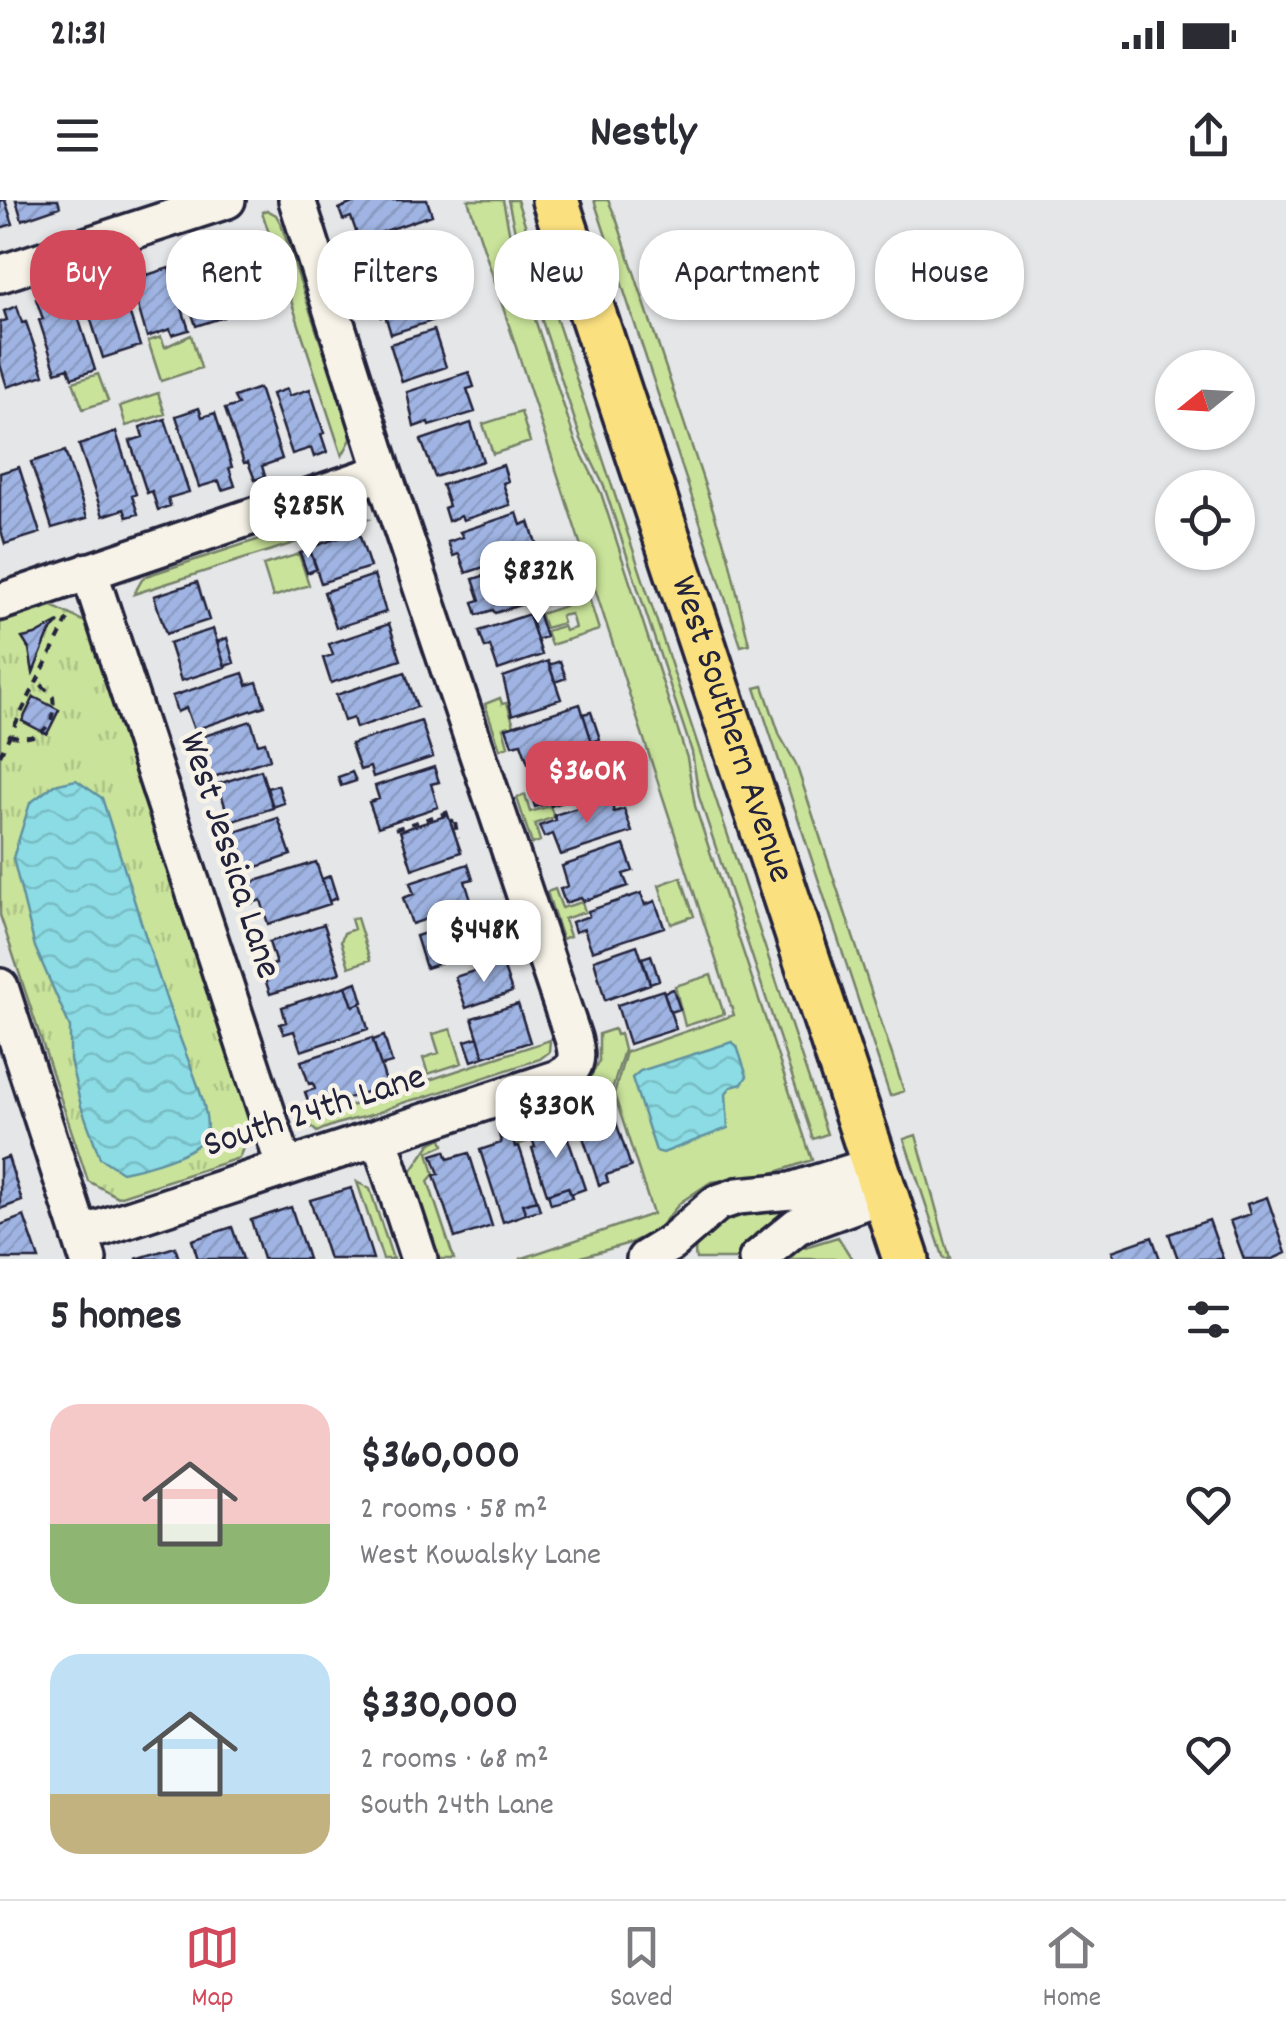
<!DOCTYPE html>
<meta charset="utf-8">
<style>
body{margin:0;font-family:Dekko,sans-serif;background:#f7f7f7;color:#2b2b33;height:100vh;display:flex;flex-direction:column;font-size:38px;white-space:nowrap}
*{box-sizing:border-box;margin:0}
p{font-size:32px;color:#7c7c81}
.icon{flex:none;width:55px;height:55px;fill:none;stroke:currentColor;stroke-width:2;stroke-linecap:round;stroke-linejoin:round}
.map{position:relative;height:1059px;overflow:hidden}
.panel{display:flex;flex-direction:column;background:#fff;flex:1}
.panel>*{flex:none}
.guide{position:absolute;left:30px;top:30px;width:1228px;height:90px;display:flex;gap:20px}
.needle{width:65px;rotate:252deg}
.fabs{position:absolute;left:1155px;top:150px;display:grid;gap:20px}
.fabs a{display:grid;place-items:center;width:100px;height:100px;border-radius:50%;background:#fff;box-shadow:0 2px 8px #0004;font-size:50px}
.price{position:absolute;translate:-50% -85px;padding:0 22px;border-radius:20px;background:#fff;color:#222;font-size:32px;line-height:65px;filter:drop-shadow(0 2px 5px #0008)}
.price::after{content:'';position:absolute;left:50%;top:60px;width:30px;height:22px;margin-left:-15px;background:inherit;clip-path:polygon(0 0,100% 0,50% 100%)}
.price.on{background:#d1495b;color:#fff}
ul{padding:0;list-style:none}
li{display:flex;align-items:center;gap:30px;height:250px;padding:0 50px}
li span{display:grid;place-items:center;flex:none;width:280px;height:200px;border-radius:30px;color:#555}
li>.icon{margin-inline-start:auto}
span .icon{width:120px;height:120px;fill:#fffc;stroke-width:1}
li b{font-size:42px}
h2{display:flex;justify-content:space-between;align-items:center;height:120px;padding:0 50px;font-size:42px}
.chip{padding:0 35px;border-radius:40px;background:#fff;box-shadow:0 2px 8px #0004;font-size:35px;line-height:90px}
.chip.on{background:#d1495b;color:#fff}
.status{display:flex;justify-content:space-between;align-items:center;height:70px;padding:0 50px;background:#fff;direction:ltr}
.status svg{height:28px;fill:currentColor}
header{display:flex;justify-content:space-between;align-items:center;height:130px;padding:0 50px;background:#fff;font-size:45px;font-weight:700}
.menu{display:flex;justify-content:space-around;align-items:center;height:140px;border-top:2px solid #e1e1e2;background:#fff;font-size:28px;color:#7c7c81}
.menu a{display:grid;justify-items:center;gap:5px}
.menu .on{color:#d1495b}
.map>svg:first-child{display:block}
</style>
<div class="status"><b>21:31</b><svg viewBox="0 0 49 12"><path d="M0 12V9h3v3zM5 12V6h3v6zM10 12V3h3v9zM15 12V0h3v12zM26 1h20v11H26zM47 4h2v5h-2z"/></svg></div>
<header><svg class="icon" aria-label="menu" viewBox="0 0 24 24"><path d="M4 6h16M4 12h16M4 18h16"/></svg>Nestly<svg class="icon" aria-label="share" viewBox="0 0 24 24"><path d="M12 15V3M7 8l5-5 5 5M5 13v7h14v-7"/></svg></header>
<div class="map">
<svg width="1286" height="1059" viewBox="0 0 1286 1059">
<defs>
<pattern id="park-tufts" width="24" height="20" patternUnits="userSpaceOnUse" patternTransform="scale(2.5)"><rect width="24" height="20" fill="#c9e39a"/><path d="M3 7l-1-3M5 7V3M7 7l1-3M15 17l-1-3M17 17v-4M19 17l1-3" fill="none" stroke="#acc286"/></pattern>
<pattern id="water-waves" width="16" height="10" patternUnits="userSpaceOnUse" patternTransform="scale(2.5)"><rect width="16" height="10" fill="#8bdce4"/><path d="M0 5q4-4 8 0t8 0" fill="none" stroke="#78bcc4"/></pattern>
<pattern id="building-hatch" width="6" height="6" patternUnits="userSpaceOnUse" patternTransform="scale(2.5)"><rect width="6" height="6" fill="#9fb4e2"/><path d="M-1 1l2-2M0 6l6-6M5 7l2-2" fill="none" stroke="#899ac3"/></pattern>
</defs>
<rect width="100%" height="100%" fill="#e5e6e7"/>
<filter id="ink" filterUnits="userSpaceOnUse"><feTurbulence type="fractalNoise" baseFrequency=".01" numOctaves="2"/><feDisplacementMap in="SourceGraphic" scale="20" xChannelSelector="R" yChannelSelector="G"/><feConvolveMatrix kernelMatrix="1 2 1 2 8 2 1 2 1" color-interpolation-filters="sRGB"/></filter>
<g filter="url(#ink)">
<!-- green -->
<path fill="#c9e39a" stroke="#76826a" stroke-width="2.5" d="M468 0H503L514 56 575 240 601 293 687 558 695 606 812 960 767 975 711 982 681 1002 656 1031 630 1043 574 1059H520L653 1014 614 894 626 852 734 815Z
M508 0H517L827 934 813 939 699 597 692 552 604 286 581 239 520 54Z
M594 0H608L616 18 728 355 749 444 741 446Z
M267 10 276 15 281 24 350 231 351 239 342 256 262 12Z
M191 135 201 168 161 181 148 141 161 137 165 147Z
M98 174 108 201 83 209 73 182Z
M158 193 165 214 126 226 120 206Z
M521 212 530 242 493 254 483 224Z
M349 310 369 319 134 394 143 378 149 375Z
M299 354 309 385 273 397 263 365Z
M589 398 599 430 551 445 546 431 563 426 565 431 575 428 571 414 561 416 563 423 545 428 540 414Z
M763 486 780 536 796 564 904 891 890 896 755 488Z
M500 498 502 504 507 503 514 525 503 528 508 546 500 549 485 504Z
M525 595 530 612 550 606 554 617 535 624 540 641 532 644 517 598Z
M681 677 694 716 671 724 659 685Z
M555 689 562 708 582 702 585 712 564 719 570 736 562 739 547 692Z
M357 718 370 760 349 767 341 741 344 733 354 729 351 719Z
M711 775 724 814 685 826 675 786Z
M451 829 462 863 428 874 423 858 439 853 433 834Z
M614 829 616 835 620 834 624 850 611 893 613 900 592 908 585 887 599 861V834Z
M550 840 549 852 540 859 422 898C405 900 391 908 374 914 354 920 336 922 317 932L305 921Z
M537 908 543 924 526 930 529 941 517 945 508 916Z
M916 935 950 1059H944L904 939Z
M442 938 444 945 428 952 434 974 428 981 454 1059H439L411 972 430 944Z
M357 982 370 989 393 1059H383Z
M815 996 818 1007 772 1022 755 1034 737 1059H696C685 1008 780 1003 815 996Z
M838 1037 852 1059H783L795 1050Z"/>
<!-- park -->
<path fill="url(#park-tufts)" stroke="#76826a" stroke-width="2.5" d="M52 406 87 423 252 926 239 958 118 997 88 981 0 715V423Z"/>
<!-- water -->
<path fill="url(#water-waves)" stroke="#6192a0" stroke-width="2.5" d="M76 580 102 598C130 684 154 771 186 854 193 872 213 919 205 936 196 955 142 968 122 972L100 958 81 906 70 860V827L35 747 13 658 30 603 54 585Z
M732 842 737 846 747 876 742 884 731 887 726 893 728 928 663 953 656 951 632 878 640 871Z"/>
<!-- building -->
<path fill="url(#building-hatch)" stroke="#22223b" stroke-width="2.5" d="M0 0H5L13 24 0 28Z
M16 0H58L60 7 22 20Z
M359 0H427L432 15 359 40 351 17 343 20 339 9Z
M423 30 431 52 421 55 425 70 382 83 381 78 362 84 359 73 368 71 361 50Z
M251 38 255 49 263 46 281 100 245 112 223 47Z
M208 44 213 59 217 58 232 104 221 108 224 117 196 126 176 64 199 57 196 48Z
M169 68 189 130 172 135 170 129 147 137 133 89 137 88 133 75 145 71 147 75Z
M113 76 118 91 122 90 140 146 103 158 83 95 105 88 102 79Z
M423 80 435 120 391 134 385 115 381 117 374 94Z
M48 95 51 105 72 98 95 170 72 178 68 168 56 172 39 120 43 119 36 99Z
M17 106 22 123 26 122 44 175 7 187 0 164V122L7 120 4 111Z
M434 130 446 167 402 182 390 144Z
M469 172 474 187 467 189 475 212 429 226 428 222 414 227 407 192Z
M259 188 282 259 262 266 265 276 255 280 248 262 244 263 225 209 238 205 234 197Z
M287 189 289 196 310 189 324 233 321 234 327 252 314 257 311 248 292 254 272 194Z
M199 208 202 217 215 213 232 267 229 268 235 286 222 290 219 281 199 287 176 216Z
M165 219 189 292 168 298 170 306 158 310 152 291 147 293 130 241 143 237 140 227Z
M471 223 483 261 435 277 421 240Z
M116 232 136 294 132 296 138 314 127 317 124 309 103 316 79 245Z
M65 251 87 318 52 328 31 262Z
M503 265 508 281 503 283 510 305 463 320 461 316 448 321 444 308 449 306 442 285Z
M19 267 40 333 5 344 0 327V273Z
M517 313 521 325 529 322 538 349 466 373 459 354 453 356 448 342 463 337 460 332Z
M358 331 370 367 321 383 309 348Z
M310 350 317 369 307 373 300 353Z
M536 360 545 386 535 389 539 399 495 413 493 410 477 415 473 402 480 400 473 379Z
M374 375 386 412 336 428 324 392Z
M197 382 209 420 166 434 154 396Z
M538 412 546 437 537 440 529 415Z
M529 414 542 455 498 470 490 446 485 448 479 431Z
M59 422 48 436 33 473 29 449 22 438 35 435Z
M389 424 401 460 331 483 323 458 333 455 329 444Z
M213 429 225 467 181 481 169 443Z
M227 438 234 463 225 466 217 442Z
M548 461 561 499 512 515 503 477Z
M560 461 566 478 555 482 549 465Z
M405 472 417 507 356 528 353 518 344 521 336 495Z
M243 473 247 485 257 482 265 506 194 530 186 508 177 512 172 496Z
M34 497 59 510 47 534 22 521Z
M580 504 592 542 528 563 521 543 512 545 506 528Z
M591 512 600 539 592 542 583 514Z
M251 521 258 544 265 542 270 559 207 579 192 545 203 542 201 537Z
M421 521 433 557 373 577 370 567 360 570 351 544Z
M594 551 602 577 592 580 596 592 551 606 550 603 535 607 531 594 539 592 532 570Z
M434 567 439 582 431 584 438 607 378 627 369 602 379 599 375 586Z
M261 570 273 608 230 622 218 584Z
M352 572 356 581 341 586 338 577Z
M278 585 284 603 273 607 267 588Z
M610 598 614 612 624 609 632 632 561 655 553 634 544 637 539 626 556 620 554 615Z
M448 615 461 652 412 669 400 631Z
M278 618 291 655 248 670 235 632Z
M624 645 633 671 623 674 628 686 583 701 581 698 565 703 560 689 568 686 562 666Z
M316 662 330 704 268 724 261 700 252 703 246 684Z
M468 664 473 679 465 681 472 704 412 724 403 698 414 694 410 683Z
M330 676 337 698 329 701 322 679Z
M641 693 645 705 655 701 664 727 592 751 584 729 575 732 572 722 589 716 588 711Z
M476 717 482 736 493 733 497 745 426 768 416 736Z
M324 724 340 773 270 794 264 776 274 772 272 765 276 764 269 742Z
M637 745 650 784 605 800 594 760Z
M651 755 659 780 650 783 642 758Z
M502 762 512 792 466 808 455 777Z
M357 782 363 802 353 806 346 786Z
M346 786 353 806 361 803 368 829 301 851 294 831 284 834 280 824 286 822 282 807Z
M673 789 680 809 670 812 664 792Z
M663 790 676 829 629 844 617 805Z
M518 804 530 842 484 857 472 818Z
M384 836 392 863 381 866 373 840Z
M478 837 484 857 472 861 465 841Z
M372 838 387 885 311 911 305 892 315 889 313 883 309 884 301 861Z
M607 909 611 921 615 919 631 967 606 975 608 982 599 985 578 922Z
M564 927 585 989 571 994 568 987 547 994 532 948 535 947 530 932 542 929 544 934Z
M510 931 515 947 519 946 537 1000 522 1004 526 1014 503 1022 480 950 501 943 499 934Z
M445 951 448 959 469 953 492 1026 455 1038 434 975 439 974 432 955Z
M8 957 22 1001 0 1009V960Z
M568 987 572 998 551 1004 548 994Z
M351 988 373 1059H329L310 1000Z
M1267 997 1286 1053 1273 1059H1244L1230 1021 1250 1014 1247 1004Z
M537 1000 540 1010 526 1014 522 1004Z
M291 1007 308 1059H263L251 1020Z
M24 1016 39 1059H0V1025Z
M1209 1020 1223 1059H1178L1169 1034Z
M232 1027 243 1059H198L192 1040Z
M1152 1037 1160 1059H1115L1112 1051Z
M175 1047 179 1059H136Z"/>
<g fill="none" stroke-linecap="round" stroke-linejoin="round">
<defs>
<path id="minor" d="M0 74 227 0
M89 371 285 968
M0 402 383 272
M0 787 88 1059
M379 937 419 1059
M80 1035 556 879C577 870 579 859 573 838L383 272 297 0
M645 1059 671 1043 717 1003 738 996 791 991 875 965
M757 1059 797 1026 884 994"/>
<g id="major">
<path id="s1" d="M555 0 906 1059"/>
</g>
</defs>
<!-- minor casing -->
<use href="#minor" stroke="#22223b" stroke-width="42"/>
<!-- major casing -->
<use href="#major" stroke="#22223b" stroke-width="52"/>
<!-- path -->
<path stroke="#22223b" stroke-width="4" stroke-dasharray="8 8" stroke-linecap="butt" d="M10 535C38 544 57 526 53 497L38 481
M0 555 71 413
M455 622 458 638
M395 629 449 612 452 623"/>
<!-- minor -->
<use href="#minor" stroke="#f7f3e8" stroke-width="35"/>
<!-- major -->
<use href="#major" stroke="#fbe080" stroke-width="45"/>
</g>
</g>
<g text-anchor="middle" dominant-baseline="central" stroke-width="9" stroke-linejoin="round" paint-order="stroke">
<!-- street labels -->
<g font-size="38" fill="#22223b" stroke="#f7f3e8">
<text stroke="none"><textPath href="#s1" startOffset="558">West Southern Avenue</textPath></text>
<text transform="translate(228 656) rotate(72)">West Jessica Lane</text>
<text transform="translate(315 913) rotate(-18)">South 24th Lane</text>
</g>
</g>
</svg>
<div class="fabs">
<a><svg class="needle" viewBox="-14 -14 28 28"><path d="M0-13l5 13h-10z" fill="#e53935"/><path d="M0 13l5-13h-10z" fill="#7c7c81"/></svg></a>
<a><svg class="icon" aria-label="locate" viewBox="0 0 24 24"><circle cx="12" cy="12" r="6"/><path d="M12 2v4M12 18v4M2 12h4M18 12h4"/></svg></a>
</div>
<b class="price" style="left:308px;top:361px">$285K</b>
<b class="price" style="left:538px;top:426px">$832K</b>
<b class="price on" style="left:587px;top:626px">$360K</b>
<b class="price" style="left:484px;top:785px">$448K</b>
<b class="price" style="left:556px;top:961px">$330K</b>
<div class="guide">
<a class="chip on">Buy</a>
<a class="chip">Rent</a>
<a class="chip">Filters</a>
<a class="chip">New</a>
<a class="chip">Apartment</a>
<a class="chip">House</a>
</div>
</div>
<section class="panel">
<h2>5 homes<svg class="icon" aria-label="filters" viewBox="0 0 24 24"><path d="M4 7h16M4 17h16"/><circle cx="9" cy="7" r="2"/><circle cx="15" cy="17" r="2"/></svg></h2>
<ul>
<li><span style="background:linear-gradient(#f6c9c9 60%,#8fb573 0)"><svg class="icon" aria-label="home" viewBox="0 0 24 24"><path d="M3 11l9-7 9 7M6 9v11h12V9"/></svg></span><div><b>$360,000</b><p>2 rooms · 58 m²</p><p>West Kowalsky Lane</p></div><svg class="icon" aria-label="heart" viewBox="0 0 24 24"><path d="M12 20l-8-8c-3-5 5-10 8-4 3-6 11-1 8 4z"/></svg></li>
<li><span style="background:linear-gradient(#bfe0f5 70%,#c2b280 0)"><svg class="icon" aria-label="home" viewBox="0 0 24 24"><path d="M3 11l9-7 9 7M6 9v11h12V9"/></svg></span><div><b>$330,000</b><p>2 rooms · 68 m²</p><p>South 24th Lane</p></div><svg class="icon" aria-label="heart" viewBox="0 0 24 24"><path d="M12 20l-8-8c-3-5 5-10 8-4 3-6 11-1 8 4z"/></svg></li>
</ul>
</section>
<nav class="menu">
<a class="on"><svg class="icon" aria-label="map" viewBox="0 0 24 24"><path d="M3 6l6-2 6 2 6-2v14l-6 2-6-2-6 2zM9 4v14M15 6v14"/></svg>Map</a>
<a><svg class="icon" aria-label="saved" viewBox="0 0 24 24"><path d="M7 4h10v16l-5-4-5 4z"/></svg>Saved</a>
<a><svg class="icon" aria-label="home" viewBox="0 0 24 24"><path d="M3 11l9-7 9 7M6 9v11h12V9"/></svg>Home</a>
</nav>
